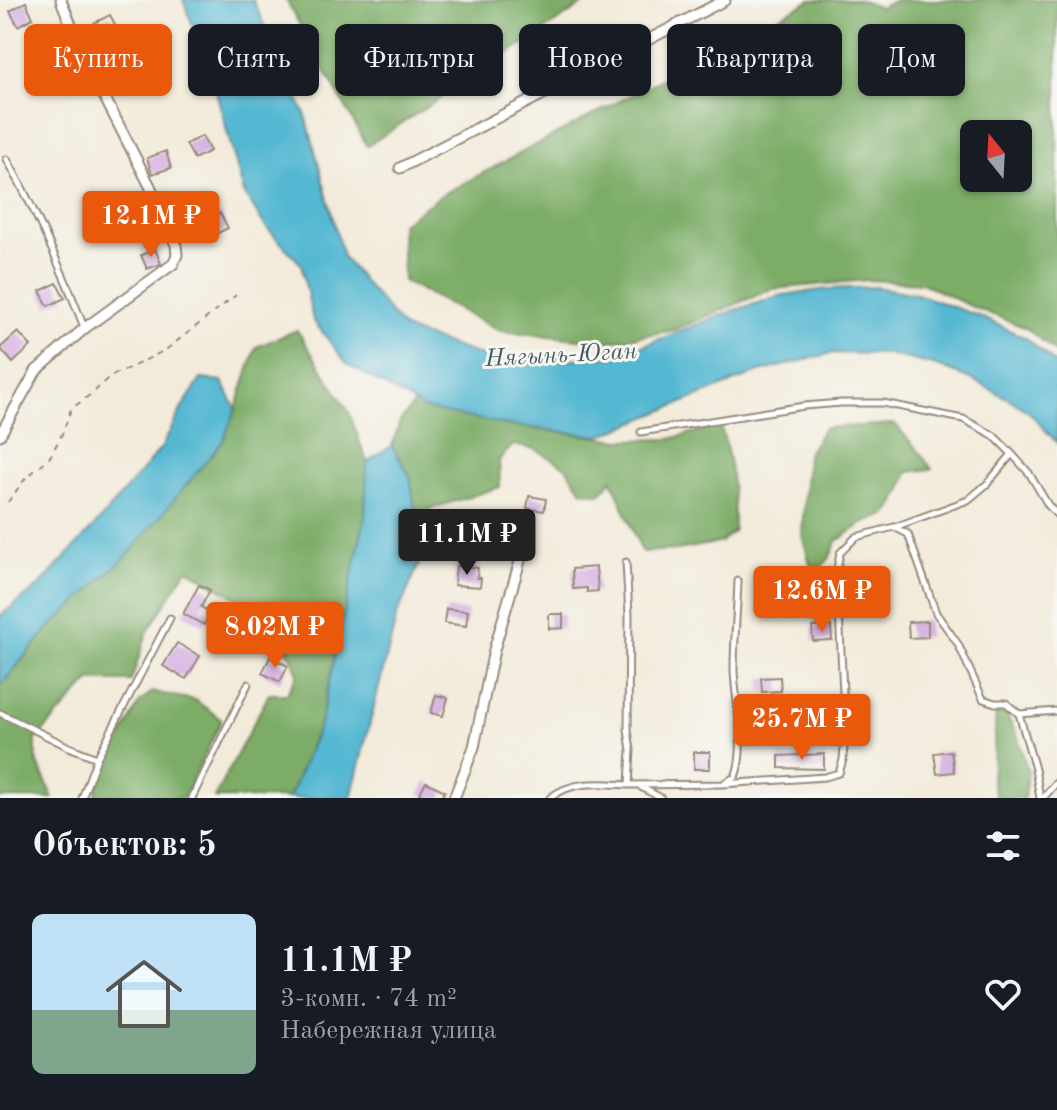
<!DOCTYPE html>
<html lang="ru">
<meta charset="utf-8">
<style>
body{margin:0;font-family:"Old Standard TT",serif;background:#20242c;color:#f1f3f6;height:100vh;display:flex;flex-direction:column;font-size:30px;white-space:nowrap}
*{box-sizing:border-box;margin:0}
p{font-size:26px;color:#9ea1a6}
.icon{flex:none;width:44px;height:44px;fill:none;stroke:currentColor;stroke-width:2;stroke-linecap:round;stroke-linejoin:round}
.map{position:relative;height:798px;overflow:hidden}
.sheet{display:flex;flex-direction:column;background:#171b24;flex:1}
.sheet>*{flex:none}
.guide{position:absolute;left:24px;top:24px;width:1010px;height:72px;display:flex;gap:16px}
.needle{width:52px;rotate:342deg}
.tools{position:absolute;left:960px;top:120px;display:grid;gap:16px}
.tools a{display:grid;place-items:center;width:72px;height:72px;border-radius:12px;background:#171b24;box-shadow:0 2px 6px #0004;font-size:40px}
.price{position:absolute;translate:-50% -68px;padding:0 18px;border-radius:8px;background:#ea580c;color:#fff;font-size:26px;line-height:52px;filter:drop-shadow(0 2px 4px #0008)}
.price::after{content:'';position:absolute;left:50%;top:48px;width:24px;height:18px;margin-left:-12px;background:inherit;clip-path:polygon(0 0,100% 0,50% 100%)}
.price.selected{background:#222;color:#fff}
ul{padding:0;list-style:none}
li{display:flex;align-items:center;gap:24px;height:200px;padding:0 32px}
li span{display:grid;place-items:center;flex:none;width:224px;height:160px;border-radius:12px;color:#555}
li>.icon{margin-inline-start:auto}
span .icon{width:96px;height:96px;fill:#fffc;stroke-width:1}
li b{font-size:34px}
h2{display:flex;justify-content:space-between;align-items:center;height:96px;padding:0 32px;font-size:34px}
.pill{padding:0 28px;border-radius:12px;background:#171b24;box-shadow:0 2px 6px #0004;font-size:28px;line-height:72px}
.pill.selected{background:#ea580c;color:#fff}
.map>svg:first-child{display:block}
</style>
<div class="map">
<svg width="1057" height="798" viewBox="0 0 1057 798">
<rect width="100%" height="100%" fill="#f6f6f2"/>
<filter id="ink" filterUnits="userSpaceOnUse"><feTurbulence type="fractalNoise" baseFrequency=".0125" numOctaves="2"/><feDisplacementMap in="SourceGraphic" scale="16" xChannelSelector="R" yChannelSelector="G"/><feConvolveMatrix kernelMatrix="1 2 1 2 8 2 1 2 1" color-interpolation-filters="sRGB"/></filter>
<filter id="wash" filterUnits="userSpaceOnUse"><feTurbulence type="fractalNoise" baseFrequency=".006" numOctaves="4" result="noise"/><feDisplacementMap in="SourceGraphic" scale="32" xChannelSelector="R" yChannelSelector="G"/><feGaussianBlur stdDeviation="1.8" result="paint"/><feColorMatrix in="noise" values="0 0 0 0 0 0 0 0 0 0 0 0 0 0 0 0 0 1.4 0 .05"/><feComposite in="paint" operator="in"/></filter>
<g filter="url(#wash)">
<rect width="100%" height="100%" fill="#f3ebda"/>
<!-- forest -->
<path fill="#7bac66" stroke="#5b6b42" stroke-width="2" fill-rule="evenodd" d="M286 0H590L367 146Z
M811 0H861L880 8 896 0H1057V353L1026 328 966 304 922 283 868 280 772 289 674 330 607 342 500 331 403 281 401 224 443 194ZM974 134H1018V178H974Z
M297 330 349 412 367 462 365 517 320 724 289 798H214L269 694H287L298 674 291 656 257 610 187 569 148 631 131 681H90L36 739V759L53 798H0V686L48 629 222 441 236 409 256 347Z
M415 403 508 425 620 440 670 439 720 425C732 459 734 495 734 531L721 542 678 550 642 552 612 480 600 494 582 491 566 467 534 449 513 445 499 460 500 487 415 514 410 476 392 446 400 421Z
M895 424 921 454 932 469 908 472 901 492 888 514 862 524 837 541 829 559 818 570 810 564 802 535 807 455 824 428Z
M152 692 195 700 222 720 185 796 184 798H95L99 779 140 702Z
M996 713 1006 714 1017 735 1028 771 1024 798H996L992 781Z"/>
<!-- water -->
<path fill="#54b8d2" stroke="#487178" stroke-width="2" d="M183 0H253L306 116 343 257 404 329 497 361H541L616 356 732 311 783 295 828 289 876 287 917 294 981 317 1026 338 1057 365V443L1029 412 1009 399 971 379 937 366 888 354 832 353 759 372 600 436 508 425 425 409 347 364 313 320 301 264 265 226 244 193 211 73Z
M201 379 222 381 236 409 223 441 128 555 48 629 0 686V616L39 586 101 519 162 447 183 406Z
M392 446 410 476 422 557 397 615 351 798H289L320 724 365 517 367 462Z"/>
<g id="blocks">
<!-- building -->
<path fill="#d6afe2" d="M26 2 33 18 18 26 10 11Z
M110 15 118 30 102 38 94 23Z
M130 68 138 83 122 91 115 76Z
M202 136 210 151 194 159 186 144Z
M166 151 171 168 152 174 147 158Z
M220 213 228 228 212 236 204 221Z
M155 249 161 264 147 269 141 255Z
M57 283 65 298 48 306 40 291Z
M18 332 31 346 13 363 0 348Z
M529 496 546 499 544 511 527 508Z
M456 566 478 568 477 578H481L480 587 454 585Z
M596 567 598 591 587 592V588L573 589 572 569Z
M199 585 210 590 201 607 211 613 204 625 183 614Z
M446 609 468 611 466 626 444 623Z
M549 614H563V628L549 629Z
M928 621V637L909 638 908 622Z
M831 626 832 640 813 641 812 627Z
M177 643 200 656 186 679 163 666Z
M270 657 288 666 280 682 262 673Z
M780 677 781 691 762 692 761 678Z
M436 695 448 698 443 716 431 713Z
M951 751 954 772 937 774 934 753Z
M694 752H710V769H694Z
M824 754V769L779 768V756Z
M426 782 445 791 441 798H427L419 794Z"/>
</g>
</g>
<g filter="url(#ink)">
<use href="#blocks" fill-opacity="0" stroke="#978a7c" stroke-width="2"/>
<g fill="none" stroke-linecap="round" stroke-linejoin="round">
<defs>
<path id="lane" d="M7 159C37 214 62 269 84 327
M641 432 804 406 841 403H883L963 419 993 435 1012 454 1029 473 1048 505 1057 515
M895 527 968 500 987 484 1012 454
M626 562 629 615 628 730 631 750 629 785 723 784 735 777C747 747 735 702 734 670 734 641 737 611 738 581
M0 713 69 747 97 758 170 618
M1019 714 1057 711
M723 784 825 777 839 773 843 760 845 734 837 569 840 553 856 537 894 527 908 534 936 613 958 644 983 699 995 703H1006L1019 714 1035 769 1040 798
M641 787 661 798
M82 798 97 758
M192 798 248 684
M550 798C573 779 604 784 632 785
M1043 798 1057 782"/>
<path id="street" d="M400 168 725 0
M0 435 36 371 85 328 173 264 177 255 176 245 151 188 85 59 61 0
M454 798 474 747 494 650 520 561"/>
</defs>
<!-- lane casing -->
<use href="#lane" stroke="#978a7c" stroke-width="9"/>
<!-- street casing -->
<use href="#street" stroke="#978a7c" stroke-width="13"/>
<!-- path -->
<path stroke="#978a7c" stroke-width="2" stroke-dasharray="6 6" stroke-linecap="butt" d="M8 502 25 479 50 457 63 432 71 409 94 392 110 376 134 366 167 349 236 295"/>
<!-- lane -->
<use href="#lane" stroke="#fff" stroke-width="5"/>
<!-- street -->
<use href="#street" stroke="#fff" stroke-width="9"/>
</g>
</g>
<g text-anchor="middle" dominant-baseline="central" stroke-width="6" stroke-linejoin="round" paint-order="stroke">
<!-- water labels -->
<g font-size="24" font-style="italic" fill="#445c5d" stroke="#f6f6f2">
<text transform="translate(561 356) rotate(-3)">Нягынь-Юган</text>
</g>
</g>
</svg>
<div class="tools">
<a><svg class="needle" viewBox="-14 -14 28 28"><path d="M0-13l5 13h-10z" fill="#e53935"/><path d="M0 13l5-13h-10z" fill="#9ea1a6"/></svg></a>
</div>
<b class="price" style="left:151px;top:259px">12.1M ₽</b>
<b class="price selected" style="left:467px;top:577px">11.1M ₽</b>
<b class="price" style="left:822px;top:634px">12.6M ₽</b>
<b class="price" style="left:275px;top:670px">8.02M ₽</b>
<b class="price" style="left:802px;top:762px">25.7M ₽</b>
<div class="guide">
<a class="pill selected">Купить</a>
<a class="pill">Снять</a>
<a class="pill">Фильтры</a>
<a class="pill">Новое</a>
<a class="pill">Квартира</a>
<a class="pill">Дом</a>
</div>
</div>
<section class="sheet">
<h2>Объектов: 5<svg class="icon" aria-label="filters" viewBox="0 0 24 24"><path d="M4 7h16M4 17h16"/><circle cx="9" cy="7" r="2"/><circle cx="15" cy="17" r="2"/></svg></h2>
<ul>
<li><span style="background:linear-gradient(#bfe0f5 60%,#7fa58c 0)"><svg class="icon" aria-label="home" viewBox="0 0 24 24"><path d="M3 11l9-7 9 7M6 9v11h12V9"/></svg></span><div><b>11.1M ₽</b><p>3-комн. · 74 m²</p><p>Набережная улица</p></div><svg class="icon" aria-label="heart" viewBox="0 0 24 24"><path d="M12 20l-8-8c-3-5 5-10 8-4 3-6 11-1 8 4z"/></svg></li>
</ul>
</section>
